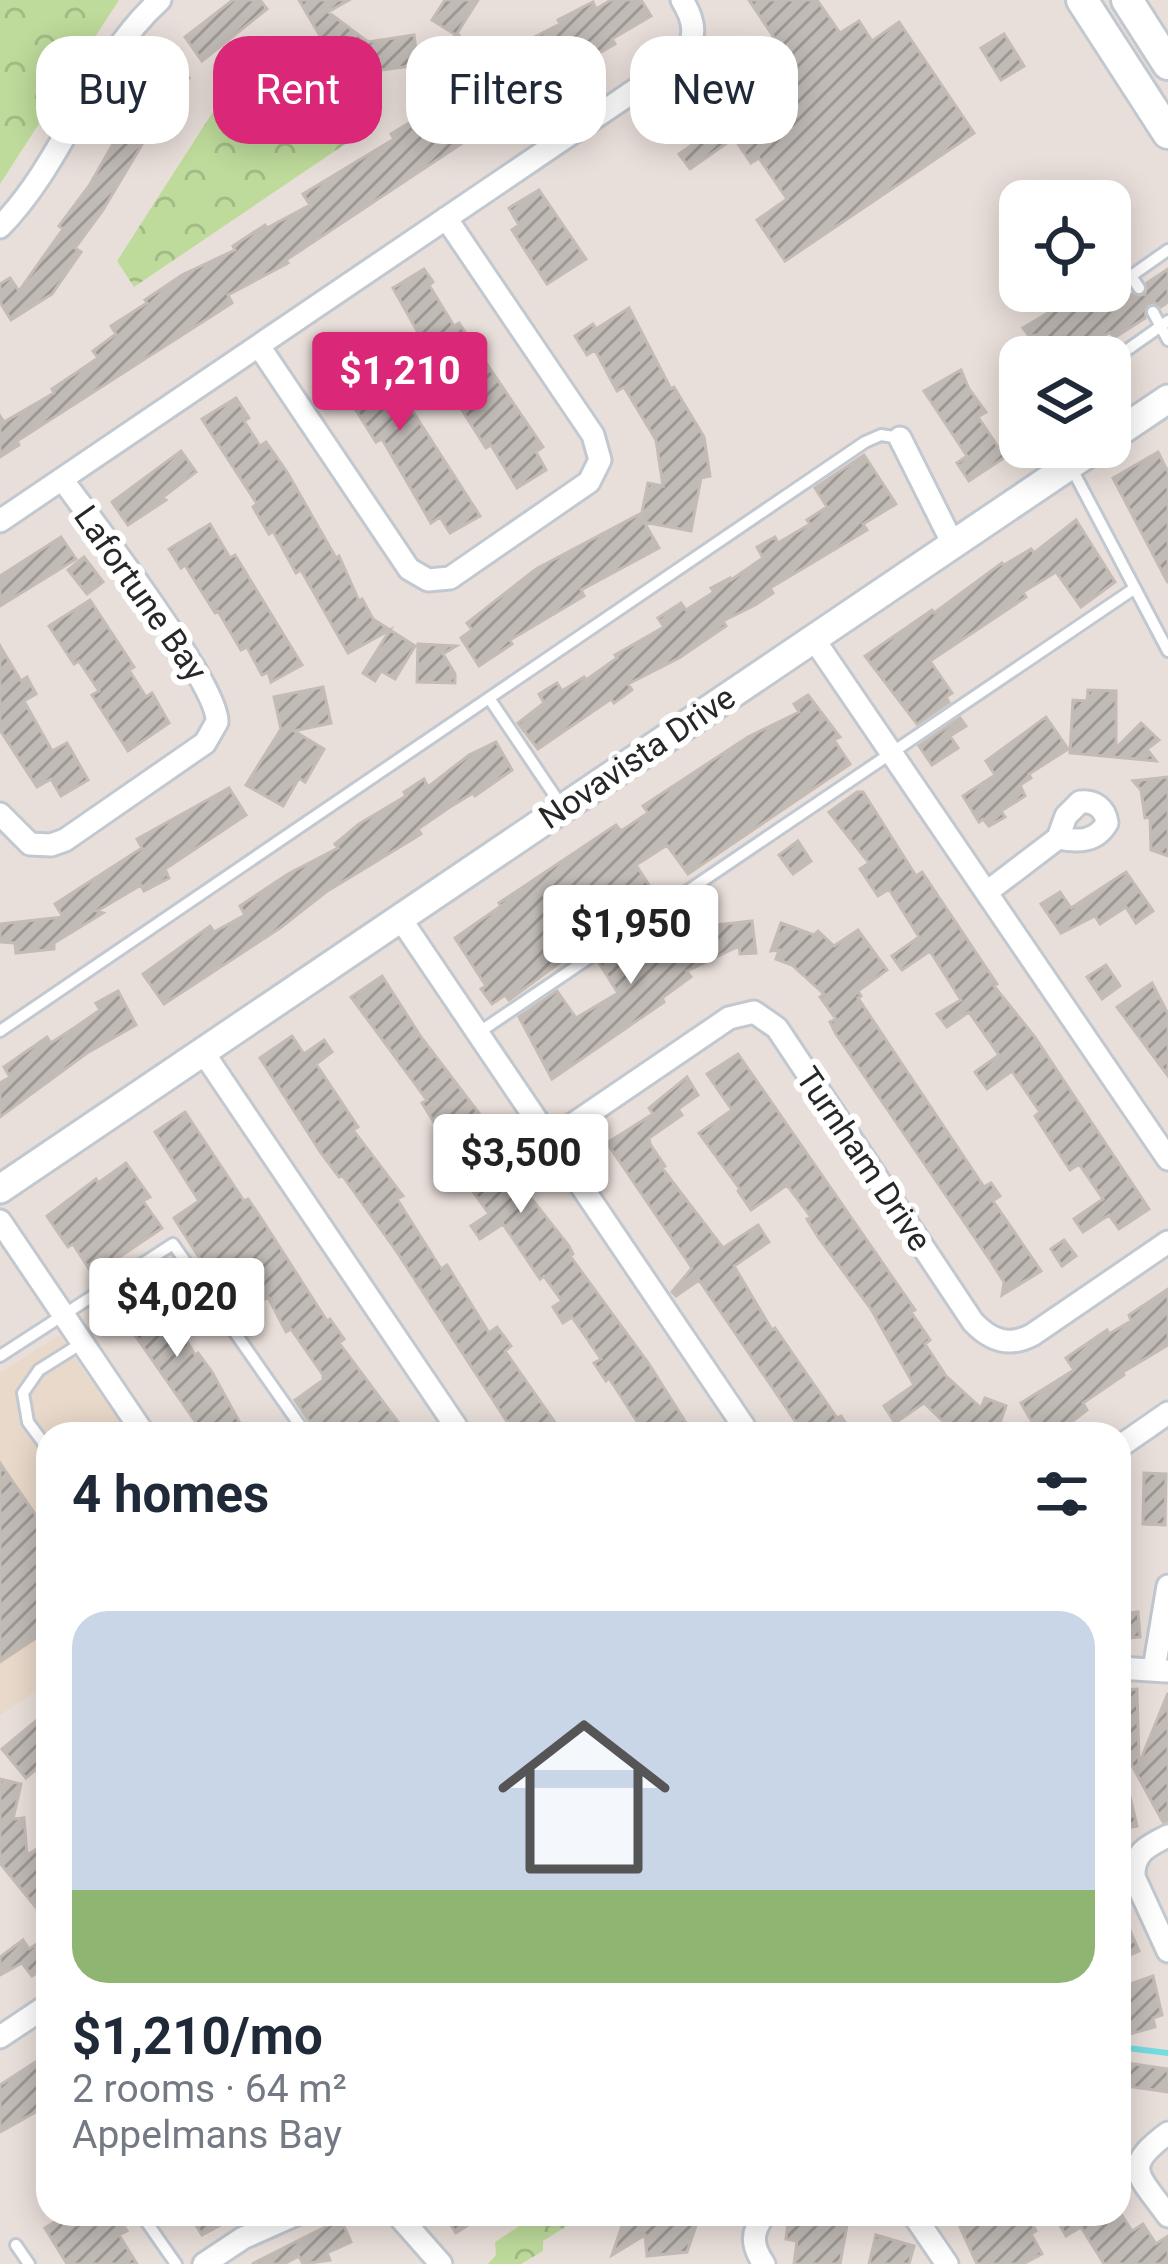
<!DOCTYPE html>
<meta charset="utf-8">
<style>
body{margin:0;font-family:Roboto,sans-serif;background:#f2f2f3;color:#1f2937;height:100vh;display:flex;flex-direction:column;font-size:45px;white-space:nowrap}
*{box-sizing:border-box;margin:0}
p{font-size:39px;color:#747a83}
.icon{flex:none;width:66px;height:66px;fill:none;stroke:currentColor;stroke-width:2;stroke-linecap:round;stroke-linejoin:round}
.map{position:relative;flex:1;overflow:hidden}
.side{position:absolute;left:36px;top:1422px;width:1095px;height:804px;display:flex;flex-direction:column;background:#fff;border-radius:36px;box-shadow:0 6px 30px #0003}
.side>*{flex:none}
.banner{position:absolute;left:36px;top:36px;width:1098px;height:108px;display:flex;gap:24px}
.controls{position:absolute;left:999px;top:180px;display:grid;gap:24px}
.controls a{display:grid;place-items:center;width:132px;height:132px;border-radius:24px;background:#fff;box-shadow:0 6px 30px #0003;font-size:60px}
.price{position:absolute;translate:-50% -102px;padding:0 27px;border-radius:12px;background:#fff;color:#222;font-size:39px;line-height:78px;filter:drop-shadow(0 3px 6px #0008)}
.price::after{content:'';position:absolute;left:50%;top:72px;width:36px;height:27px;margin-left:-18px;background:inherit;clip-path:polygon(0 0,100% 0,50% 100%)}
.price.selected{background:#db2777;color:#fff}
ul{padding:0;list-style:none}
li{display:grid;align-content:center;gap:24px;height:636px;padding:0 36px}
li span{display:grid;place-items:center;height:372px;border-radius:36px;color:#555}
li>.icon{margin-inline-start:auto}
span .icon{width:216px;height:216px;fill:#fffc;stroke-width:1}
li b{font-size:51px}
h2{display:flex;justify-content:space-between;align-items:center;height:144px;padding:0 36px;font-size:51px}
.pill{padding:0 42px;border-radius:36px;background:#fff;box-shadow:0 6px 30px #0003;font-size:42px;line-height:108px}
.pill.selected{background:#db2777;color:#fff}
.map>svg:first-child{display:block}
</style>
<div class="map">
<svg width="1168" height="2264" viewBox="0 0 1168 2264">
<defs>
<pattern id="park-crowns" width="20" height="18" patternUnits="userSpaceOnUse" patternTransform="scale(3)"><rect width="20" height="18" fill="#bedb9b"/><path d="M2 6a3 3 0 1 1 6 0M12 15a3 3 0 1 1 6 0" fill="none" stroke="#a3bc86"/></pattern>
<pattern id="building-hatch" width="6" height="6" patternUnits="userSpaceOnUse" patternTransform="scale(3)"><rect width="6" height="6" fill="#c1bbb6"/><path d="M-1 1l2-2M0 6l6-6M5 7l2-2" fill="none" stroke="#9d9894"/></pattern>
</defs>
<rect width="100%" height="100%" fill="#e9dfda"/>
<!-- education -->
<path fill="#e9d9ca" d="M59 1335 128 1434H48V1683L0 1715V1373Z"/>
<!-- park -->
<path fill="url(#park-crowns)" d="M0 0H119L0 184Z
M297 41 360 134 134 287 117 261 229 87Z
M538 2214H564L570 2224 543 2241V2251L521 2264H488L496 2255 495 2242Z"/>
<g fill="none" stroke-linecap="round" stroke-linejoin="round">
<!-- stream -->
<path stroke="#75dce2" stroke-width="6" d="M1119 2047 1168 2053"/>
</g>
<!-- building -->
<path fill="url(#building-hatch)" stroke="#c4bbb4" stroke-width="3" d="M233 0H260L267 9 202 61 185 37Z
M299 0H349L328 12 368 42 414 35 418 65 367 72 363 95 341 92 344 74 315 52 323 41Z
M445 0H478L456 35 432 20Z
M611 0H641L651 16 612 39 615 44 539 88 541 91 286 260 288 263 228 295 232 303 17 441 19 445 0 457V416L4 422 54 393 52 389 98 358 93 351 116 334 111 326 147 303 145 300 182 275 235 250 233 246 265 225 267 228 310 205 303 194 394 139 391 134 409 123 414 130 491 80 488 75 527 51 523 43 560 24 558 20 593 2 596 9Z
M749 0H817L840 33 859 21 872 41 899 22 974 133 785 261 757 220 787 199 759 158 751 163 734 138 690 169 679 154 710 132 698 114 785 54Z
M458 34 470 52 431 79 423 57Z
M1004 34 1024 66 1001 80 981 48Z
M166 61 189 78 165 106 103 210 75 248 81 252 52 294 11 320 0 302V284L10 278 19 291 63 229 59 226 89 186 141 95Z
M539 190 586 259 547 284 512 230 519 225 509 208Z
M424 269 433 282 429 285 454 326 459 323 543 447 536 452 546 470 517 488 491 445 486 448 460 407 393 288Z
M1168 269V302L1161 307 1154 302 1147 304 1145 318 1114 338 1110 332 1071 357H1042L1043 340 1037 335 1029 336 1023 328 1048 313 1044 307 1068 291H1095V304L1110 309 1131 294 1145 295 1147 283Z
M629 308 671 389 674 387 704 437 710 476 701 478 691 531 644 522 659 548 581 590 584 596 510 640 512 644 479 666 461 638 472 630 467 623 536 569 640 514 641 517 648 483 663 486 656 440 624 387 617 391 595 350 587 355 575 336 593 324 596 329Z
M349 335 368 361 377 356 480 516 450 533 440 517 431 523 382 439 376 442 322 356Z
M961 370 969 389 986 412 978 417 1005 457 969 481 957 463 967 456 924 391Z
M236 398 249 418 244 421 260 446 266 442 287 472 336 558 339 556 359 601 362 599 373 619 415 646 395 679 381 671 375 681 363 673 390 630 348 653 301 570 296 573 273 531 269 534 253 507 257 504 202 419Z
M181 451 196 472 163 497 166 500 128 525 112 502Z
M1158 452 1168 472V583L1113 478Z
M864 455 896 504 863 524 867 530 770 588 773 593 755 605 723 621 726 626 679 658 628 684 632 690 614 703 611 699 538 749 518 723 544 703 539 694 557 683 562 691 584 677 586 680 617 658 615 655 664 627 658 618 681 603 686 610 714 592 711 588 730 578 731 580 763 558 757 547 775 537 778 543 810 524 807 520 827 507 815 488Z
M1076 520 1115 582 1081 607 1056 572 1023 592 1026 597 930 661 952 693 946 697 949 702 917 724 865 656 932 610 934 613 1002 563 1004 565 1031 549 1034 553Z
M210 524 230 558 235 555 302 665 271 682 268 672 262 675 247 647 241 650 218 611 215 613 185 565 181 568 169 549Z
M61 537 76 559 0 606V576Z
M84 557 103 582 87 594 68 570Z
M90 600 134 667 129 670 146 697 152 693 169 723 128 751 92 695 99 691 79 661 74 664 49 626Z
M418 644 456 646 443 654 455 674V683L417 682Z
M0 646 21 681 27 677 36 694 24 701 52 751 67 743 88 780 61 796 51 779 37 787 0 730Z
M323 687 331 723 294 731 324 749 305 782 299 778 283 806 246 785 281 729 274 697Z
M1088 690 1116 691V748L1141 723 1159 740 1147 749 1156 761 1070 753 1073 700 1087 701Z
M808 695 840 737 834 740 850 764 688 874 667 845 636 865 658 899 570 955 509 1000 505 995 492 1004 481 989 486 986 455 938 501 906 499 903 616 825 621 831 648 813 643 806 748 737 799 712 794 704Z
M1046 717 1068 749 1029 774 1031 778 1020 785 1025 796 1001 811 1005 817 989 826 983 819 979 822 963 796 995 775 986 761Z
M960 718 966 726 950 736 958 748 932 765 919 746Z
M496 742 512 770 475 796 473 793 450 807 418 829 421 834 326 892 280 928 164 1004 143 974 210 926 214 932 245 915 240 906 288 874 338 848 335 844 359 824 406 796 404 792 424 779 428 787 469 755Z
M1168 777V856L1151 850 1150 817 1145 818 1141 790 1133 781Z
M229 788 246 815 165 869 169 878 144 891 141 885 97 911 103 913 54 943V949L16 953 15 943 0 942V924L63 917 55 904 142 848 137 839Z
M857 792H863L916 876 922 872 997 984 994 986 1034 1036 1149 1209 1119 1229 1109 1215 1083 1232 1074 1219 1103 1199 1079 1164 1070 1170 1035 1116 1040 1112 1012 1071 987 1089 975 1072 999 1055 969 1012 947 1027 937 1014 961 1000 930 951 902 970 892 956 919 937 889 889 878 896 860 869 869 863 829 812Z
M798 841 811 861 793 874 779 855Z
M1126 872 1153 911 1136 923 1126 907 1100 924 1095 916 1061 933 1041 904 1060 892 1071 908Z
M676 911 688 929 705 922 707 926 752 921 756 953 740 954 739 946 687 971 691 977 662 998 664 1002 552 1079 519 1017 557 991 576 1018 618 993 599 963Z
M781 923 814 935 818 931 834 946 858 930 887 970 858 991 861 996 858 998 984 1187 991 1183 1000 1196 993 1201 1041 1271 1002 1295 1004 1282 990 1260 836 1034 830 1022 836 1019 820 997 824 994 792 965 776 959 779 950 771 951Z
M1106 965 1120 986 1102 999 1087 977Z
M382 976 421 1037 494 1133 490 1136 513 1172 517 1170 531 1190 527 1193 569 1246 573 1254 570 1256 649 1364 693 1434H636L640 1426 609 1378 606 1381 594 1363 601 1359 572 1317 563 1323 553 1307 562 1301 544 1276 540 1279 503 1224 480 1239 471 1226 489 1214 464 1179 472 1172 455 1146 450 1148 422 1103 427 1100 351 997Z
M1152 983 1168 1014V1076L1117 1007Z
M118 991 136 1025 87 1053 0 1117V1083L10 1077 4 1067 47 1037 51 1043 77 1026 100 1010 96 1003Z
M292 1036 304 1054 324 1040 332 1052 316 1064 358 1127 353 1130 403 1196 397 1199 441 1269 447 1265 489 1333 497 1327 511 1346 505 1351 563 1434H515L397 1252 342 1175 339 1177 321 1153 260 1058Z
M738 1054 915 1310 911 1312 930 1340 925 1344 946 1376 981 1408 985 1398 1006 1406 996 1434 948 1426 924 1403 895 1423 884 1406 914 1385 871 1309 818 1237 807 1219 811 1217 787 1185 751 1210 738 1191 740 1189 699 1133 732 1110 707 1074Z
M687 1077 698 1095 678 1109 682 1115 649 1138 650 1144 665 1166 662 1168 723 1248 758 1225 769 1242 734 1266 772 1330 775 1328 837 1418 841 1416 853 1434H804L699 1280 676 1296 672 1292 692 1268 607 1143 653 1114 649 1108Z
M185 1112 244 1201 248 1199 261 1218 327 1321 330 1319 344 1339 339 1343 407 1434H318L295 1400 323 1380V1375L291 1329 286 1332 268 1297 237 1317 174 1218 199 1201 155 1132Z
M126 1163 150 1197 143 1201 162 1228 93 1275 73 1244 68 1247 47 1216 96 1179 98 1183Z
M1064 1240 1076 1256 1062 1266 1051 1249Z
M142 1276 155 1302 161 1298 195 1355 198 1353 212 1372 246 1434H204L123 1318 112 1295Z
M1168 1289V1345L1123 1372 1124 1375 1083 1403 1087 1410 1062 1429 1039 1434 1021 1403 1074 1370 1066 1358 1107 1330 1109 1334 1131 1321 1129 1315Z
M0 1463 48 1533V1630L0 1662Z
M1144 1473 1166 1474 1165 1525 1143 1524Z
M1138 1612 1140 1637 1119 1639V1614Z
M1137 1689 1139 1764 1168 1693V1821L1163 1822 1123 1749 1121 1690Z
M48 1711V1759L26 1778 2 1749Z
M1125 1776 1137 1826 1119 1830V1777Z
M0 1779 21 1784 13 1819 24 1818 27 1855 37 1849 48 1865V1902L38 1910 0 1863Z
M1119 1905 1139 1951 1119 1960Z
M23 1940 29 1949 35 1945 48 1965 32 1976 22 1963 0 1975V1957Z
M1153 1976 1162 2015 1153 2018 1155 2027 1119 2037V1988Z
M48 2054V2105L0 2132V2085Z
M1120 2062 1168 2069V2092L1119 2085Z
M67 2214H92L100 2227 118 2216 127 2231 119 2235 137 2264H67L45 2228Z
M189 2214H241L202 2235Z
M455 2214H485L456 2233 447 2219Z
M626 2214H700L687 2252 647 2256 645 2235 612 2255Z
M789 2214H849L840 2264H794L797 2241 786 2239Z
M954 2214H1027L1036 2231 1031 2234 1042 2254 1023 2264H977Z
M1072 2214H1121L1132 2231 1143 2224 1156 2244 1168 2236V2264H1104L1081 2227 1066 2236 1058 2222Z
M341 2219 351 2242 327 2253 330 2260 303 2264 299 2256 284 2264H252Z
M876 2235 914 2246 909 2264H869Z"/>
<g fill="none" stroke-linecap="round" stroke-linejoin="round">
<defs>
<path id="service" d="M1139 288 1131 276 1168 250
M1102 297 1131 276
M1153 312 1168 340
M1023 357 1034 344
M1110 362 1168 321
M1072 469 1168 651
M489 698 561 805
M0 1031 865 442 881 435 900 438
M478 1033 1135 588
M0 1356 173 1244 306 1434
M48 1449 28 1422 23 1393 39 1370 82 1343
M141 2214 176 2264
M16 2245 29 2264"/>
<path id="minor" d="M0 227C65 161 91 62 160 0
M259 346 409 569 428 580 450 578 589 482 600 460 593 435 446 218
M900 438 953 544
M0 521 681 59C698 39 695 21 682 0
M813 638 1168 1159
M0 814 30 844 51 845 65 840 205 743 217 722C219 685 90 518 62 479
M987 892 1058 838C1078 842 1096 842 1107 823 1105 808 1094 800 1080 802L1066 816 1058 838
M400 918 749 1434
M203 1052 461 1434
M550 1140 729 1018 754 1012 777 1028 973 1322C991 1341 1009 1347 1032 1335L1168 1242
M0 1221 144 1434
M1119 1447 1168 1413
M1119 1668 1166 1671
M1154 1669 1168 1586
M1168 1836C1147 1846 1133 1853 1134 1877L1168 1951
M0 2037 48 2005
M1168 2133C1121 2168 1138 2174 1168 2216
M397 2214 441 2264
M913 2214 947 2264
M204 2264 243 2238 297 2214
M764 2264C751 2245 751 2232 765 2214"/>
<path id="tertiary" d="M1110 438 1168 399
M0 1189 1097 447"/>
<path id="secondary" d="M1082 0 1168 133
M1127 0 1168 64"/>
</defs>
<!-- service casing -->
<use href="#service" stroke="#c2c8d0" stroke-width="16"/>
<!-- minor casing -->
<use href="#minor" stroke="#c2c8d0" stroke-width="27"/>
<!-- tertiary casing -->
<use href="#tertiary" stroke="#c2c8d0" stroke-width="33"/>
<!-- secondary casing -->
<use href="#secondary" stroke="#c2c8d0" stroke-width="36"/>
<!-- service -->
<use href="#service" stroke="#fff" stroke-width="10"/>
<!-- minor -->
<use href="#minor" stroke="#fff" stroke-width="21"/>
<!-- tertiary -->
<use href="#tertiary" stroke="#fff" stroke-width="27"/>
<!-- secondary -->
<use href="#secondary" stroke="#fff" stroke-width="30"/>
</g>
<g text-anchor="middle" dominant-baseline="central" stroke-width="12" stroke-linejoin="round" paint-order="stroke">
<!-- street labels -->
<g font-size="33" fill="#272727" stroke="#fff">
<text transform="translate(141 593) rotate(55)">Lafortune Bay</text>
<text transform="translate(637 757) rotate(-34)">Novavista Drive</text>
<text transform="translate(864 1159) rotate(56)">Turnham Drive</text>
</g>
</g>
</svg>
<div class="controls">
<a><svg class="icon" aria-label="locate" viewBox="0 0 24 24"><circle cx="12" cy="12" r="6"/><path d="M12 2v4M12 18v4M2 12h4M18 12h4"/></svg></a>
<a><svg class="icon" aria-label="layers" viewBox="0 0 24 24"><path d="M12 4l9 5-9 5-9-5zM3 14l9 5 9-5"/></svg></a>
</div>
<b class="price selected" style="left:400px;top:434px">$1,210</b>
<b class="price" style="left:631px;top:987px">$1,950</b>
<b class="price" style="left:521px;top:1216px">$3,500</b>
<b class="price" style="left:177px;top:1360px">$4,020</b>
<div class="banner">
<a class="pill">Buy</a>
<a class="pill selected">Rent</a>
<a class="pill">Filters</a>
<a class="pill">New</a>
</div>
<section class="side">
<h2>4 homes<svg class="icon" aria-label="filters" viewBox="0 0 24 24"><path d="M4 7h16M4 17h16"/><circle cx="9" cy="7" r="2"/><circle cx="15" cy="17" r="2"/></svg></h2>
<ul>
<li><span style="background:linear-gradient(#c9d6e8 75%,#8fb573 0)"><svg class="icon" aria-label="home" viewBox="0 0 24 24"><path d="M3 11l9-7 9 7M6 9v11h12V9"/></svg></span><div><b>$1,210/mo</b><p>2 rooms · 64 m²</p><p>Appelmans Bay</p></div></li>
</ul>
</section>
</div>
